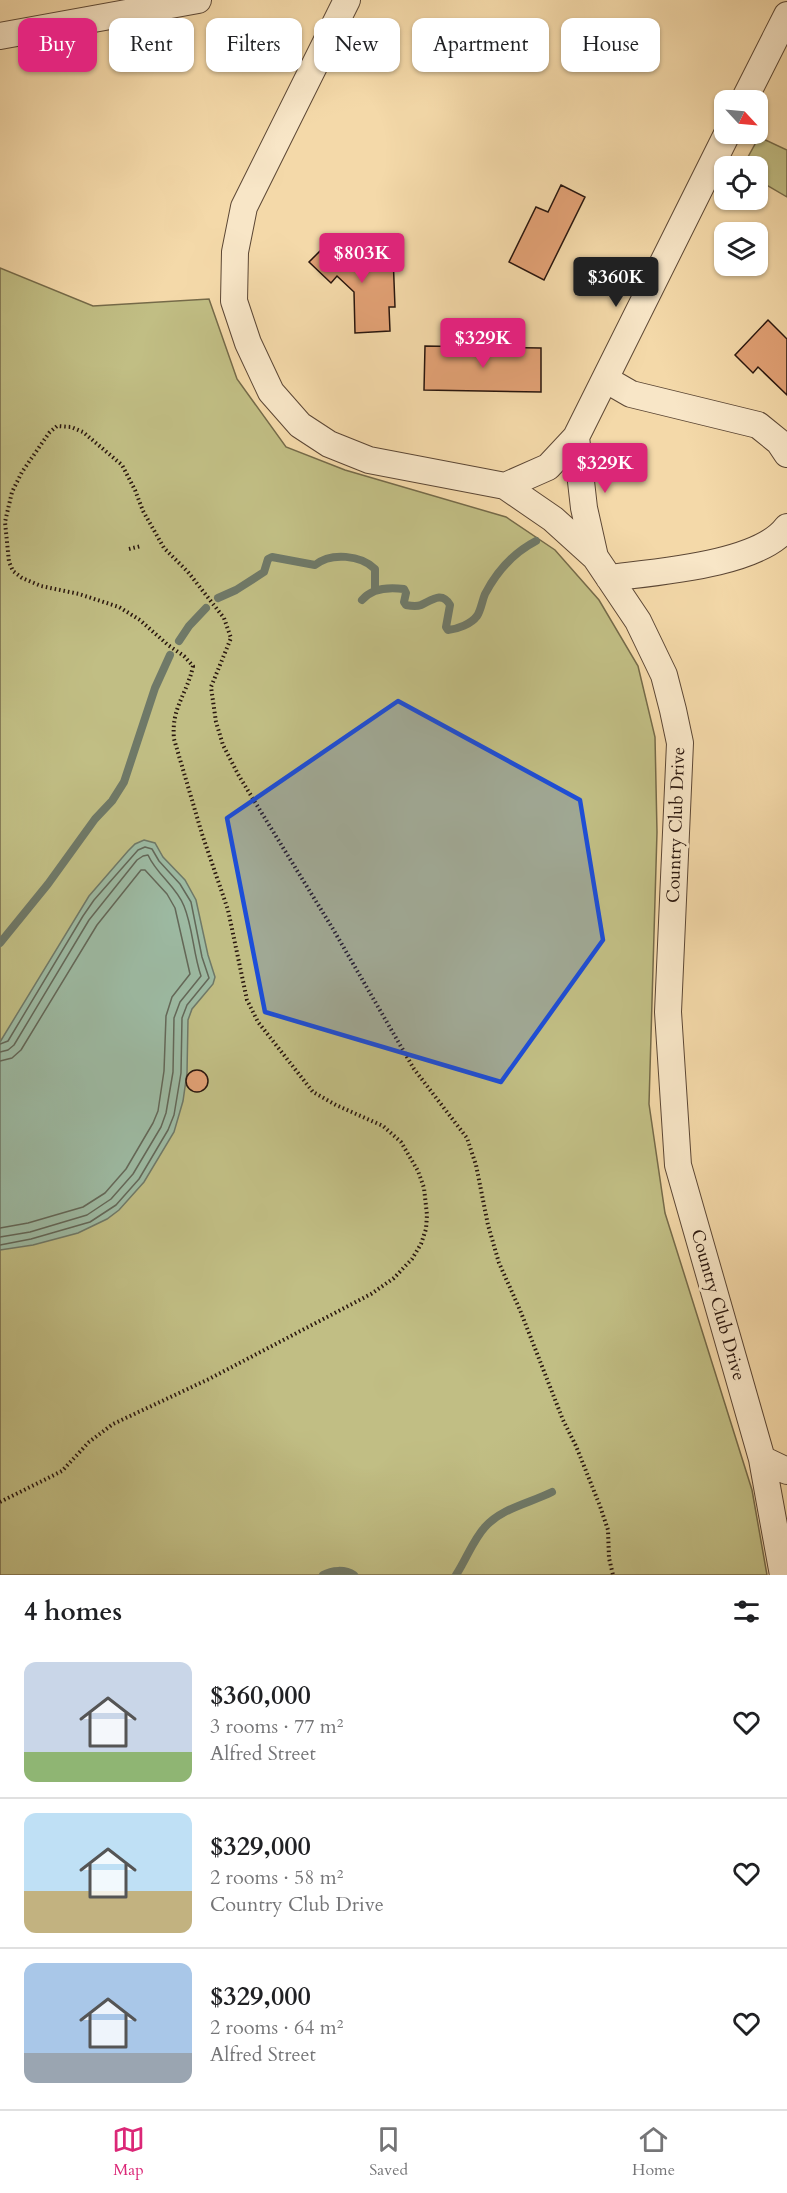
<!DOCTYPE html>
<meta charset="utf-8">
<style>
body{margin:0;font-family:Cardo,serif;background:#f2f2f2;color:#202124;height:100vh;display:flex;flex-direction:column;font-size:22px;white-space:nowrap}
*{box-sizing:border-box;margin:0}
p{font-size:20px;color:#757577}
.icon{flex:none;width:33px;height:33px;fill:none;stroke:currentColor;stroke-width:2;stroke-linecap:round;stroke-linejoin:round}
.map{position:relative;height:1575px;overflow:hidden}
.side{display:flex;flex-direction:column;background:#fff;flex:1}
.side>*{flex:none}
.guide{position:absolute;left:18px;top:18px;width:752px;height:54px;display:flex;gap:12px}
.needle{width:39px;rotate:116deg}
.buttons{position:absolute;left:714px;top:90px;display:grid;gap:12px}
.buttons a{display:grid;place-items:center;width:54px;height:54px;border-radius:12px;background:#fff;box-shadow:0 2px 4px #0004;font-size:30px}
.price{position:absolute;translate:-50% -51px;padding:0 14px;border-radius:6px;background:#db2777;color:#fff;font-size:20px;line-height:39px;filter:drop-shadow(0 2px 3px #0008)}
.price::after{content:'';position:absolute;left:50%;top:36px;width:18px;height:14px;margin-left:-9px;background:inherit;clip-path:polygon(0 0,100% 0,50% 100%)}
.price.current{background:#222;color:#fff}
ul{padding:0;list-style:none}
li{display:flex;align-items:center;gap:18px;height:150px;padding:0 24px}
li+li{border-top:2px solid #e0e0e0}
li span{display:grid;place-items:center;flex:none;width:168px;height:120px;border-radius:12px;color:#555}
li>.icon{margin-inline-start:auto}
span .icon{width:72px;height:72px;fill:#fffc;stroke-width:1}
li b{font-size:26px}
h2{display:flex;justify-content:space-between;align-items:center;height:72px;padding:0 24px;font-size:26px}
.pill{padding:0 21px;border-radius:12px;background:#fff;box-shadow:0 2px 4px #0004;font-size:21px;line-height:54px}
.pill.current{background:#db2777;color:#fff}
.tab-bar{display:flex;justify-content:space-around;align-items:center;height:84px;border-top:2px solid #e0e0e0;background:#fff;font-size:16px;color:#757577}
.tab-bar a{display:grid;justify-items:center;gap:3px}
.tab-bar .current{color:#db2777}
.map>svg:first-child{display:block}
</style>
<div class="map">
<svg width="787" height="1575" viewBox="0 0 787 1575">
<rect width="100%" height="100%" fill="#f4d9a9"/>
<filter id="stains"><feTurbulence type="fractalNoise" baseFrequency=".00333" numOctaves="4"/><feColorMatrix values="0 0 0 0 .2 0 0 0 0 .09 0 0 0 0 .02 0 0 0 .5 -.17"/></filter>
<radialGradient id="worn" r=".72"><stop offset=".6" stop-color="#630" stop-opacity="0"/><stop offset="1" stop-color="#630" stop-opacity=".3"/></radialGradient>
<!-- green -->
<path fill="#c1be84" stroke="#756a49" stroke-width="1.5" d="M759 137 787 150V197L758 180V166H743Z
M0 268 93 306 209 299 237 379 286 447 345 470 506 517 555 550 599 600 638 666 655 737 657 832 649 1104 665 1213 752 1490 767 1575H0Z"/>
<!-- water -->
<path fill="#9dbba4" stroke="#6f7968" stroke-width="1.5" d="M144 840 155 843 163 857 185 880 196 900 208 955 215 977 213 984 192 1009 188 1020 187 1073 183 1101 174 1132 144 1182 119 1210 107 1219 78 1233 33 1245 0 1250V1042L89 896 128 851 135 844Z"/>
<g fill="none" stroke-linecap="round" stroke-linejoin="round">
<!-- shore -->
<path stroke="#636859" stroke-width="1.5" d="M0 1044 8 1041 83 916 94 900 138 850 145 847 152 849 159 861 180 884 191 902 202 957 209 978 187 1005 182 1018 181 1073 174 1115 168 1130 139 1179 116 1205 90 1222 31 1239 0 1245
M0 1052 8 1050 14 1045 89 920 137 860 143 856 148 855C157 875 176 886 184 906 193 928 193 953 201 976L180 1002 174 1018 173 1072 166 1113 161 1127 133 1174 111 1199 87 1215 30 1232 0 1237
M0 1061 12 1058 21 1050 97 925 141 870H145L167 894 175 908 190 974 172 997 166 1016 164 1071 158 1111 153 1123 126 1169 105 1193 83 1207 28 1223 0 1228"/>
<!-- stream -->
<path stroke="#6f7968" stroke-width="8" d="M218 598 236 590 264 572 268 559 272 557 315 565C331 552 361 555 375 569V590
M362 600C372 588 389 587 404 589L406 593 404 602 406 605C411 606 416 607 421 605 432 600 442 591 450 605L446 627 448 630C458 629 471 624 477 616 481 610 482 601 485 594 497 571 513 553 536 541
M179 641 189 626 206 608
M0 943 48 884 95 819 112 801 124 782 155 688 170 655
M323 1575C332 1570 345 1569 354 1575
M456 1575C466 1560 473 1540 485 1527 502 1508 530 1503 552 1492"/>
</g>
<!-- building -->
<path fill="#e2a175" stroke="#29160e" stroke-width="1.5" d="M561 185 585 197 544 280 509 262 536 207 548 212Z
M332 239 347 255H393L395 307H389L390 331 355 333 354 292 337 276 331 283 309 262Z
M768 320 787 339V395L758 367 753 373 735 355Z
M425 346 541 348V392L424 390Z
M186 1081a11 11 0 1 1 22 0a11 11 0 1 1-22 0Z"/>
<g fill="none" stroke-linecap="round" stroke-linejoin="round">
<defs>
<path id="minor" d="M347 0 244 207 235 252 234 301 248 343 271 392 300 425 329 444 369 460 505 486 553 519 595 557 638 621 664 675 673 710 680 743 668 1012 678 1165 762 1459 783 1575
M0 36 198 0
M744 100 787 15
M605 379 631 394 758 425 779 442 787 454
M576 437 584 508 595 557
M505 486 548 467 576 437 727 134
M609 578C655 572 759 565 787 527
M762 1459 787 1471"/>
</defs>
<!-- minor casing -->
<use href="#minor" stroke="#5c4735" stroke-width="28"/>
<!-- path -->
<path stroke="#29160e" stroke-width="4" stroke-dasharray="1.5 3" stroke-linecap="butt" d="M129 549 141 546
M0 1502 62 1471 89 1442 113 1424 209 1379 371 1294 394 1278 412 1259 421 1244 426 1229 427 1215 424 1188 418 1171 401 1142 383 1126 336 1105 313 1092 258 1022 247 1000 228 910 202 834 174 739C171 707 187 695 193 666L184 656 168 645 140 620 119 607 79 594 41 586 22 578 13 571 9 562 5 522 12 492 22 472 49 433 57 426 71 427 83 432 122 465 135 490 143 511 164 548 188 572 224 618 231 638 211 687 216 722 223 745 239 776 333 929 414 1069 467 1138 476 1165 488 1225 499 1263 520 1310 563 1420 576 1446 600 1506 608 1530 609 1558 613 1575"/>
<!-- minor -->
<use href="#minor" stroke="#f8e6c7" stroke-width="26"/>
</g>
<!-- marked area -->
<path fill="#1d4ed8" fill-opacity="0.2" stroke="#1d4ed8" stroke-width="4.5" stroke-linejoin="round" d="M398 701 580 800 603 940 501 1082 265 1012 227 818Z"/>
<g text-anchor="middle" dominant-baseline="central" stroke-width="6" stroke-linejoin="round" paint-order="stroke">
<!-- street labels -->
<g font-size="18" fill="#29160e" stroke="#f8e6c7">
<text transform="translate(676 825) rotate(-88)">Country Club Drive</text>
<text transform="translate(718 1305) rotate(74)">Country Club Drive</text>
</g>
</g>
<rect width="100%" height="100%" filter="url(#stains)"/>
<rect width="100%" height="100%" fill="url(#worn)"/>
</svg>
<div class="buttons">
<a><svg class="needle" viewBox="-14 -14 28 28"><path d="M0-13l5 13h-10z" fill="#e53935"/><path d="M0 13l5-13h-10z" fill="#757577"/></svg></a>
<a><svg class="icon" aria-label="locate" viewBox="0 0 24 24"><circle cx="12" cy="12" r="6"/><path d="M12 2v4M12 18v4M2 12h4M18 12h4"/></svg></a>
<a><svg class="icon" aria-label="layers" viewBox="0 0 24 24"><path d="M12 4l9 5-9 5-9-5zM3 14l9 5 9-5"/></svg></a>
</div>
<b class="price" style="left:362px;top:284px">$803K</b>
<b class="price current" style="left:616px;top:308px">$360K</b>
<b class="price" style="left:483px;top:369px">$329K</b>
<b class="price" style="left:605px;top:494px">$329K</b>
<div class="guide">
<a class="pill current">Buy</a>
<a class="pill">Rent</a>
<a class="pill">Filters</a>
<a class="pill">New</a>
<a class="pill">Apartment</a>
<a class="pill">House</a>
</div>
</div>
<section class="side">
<h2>4 homes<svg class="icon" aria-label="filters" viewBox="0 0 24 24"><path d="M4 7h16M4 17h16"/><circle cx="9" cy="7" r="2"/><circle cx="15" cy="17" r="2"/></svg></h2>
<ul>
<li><span style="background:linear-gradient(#c9d6e8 75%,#8fb573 0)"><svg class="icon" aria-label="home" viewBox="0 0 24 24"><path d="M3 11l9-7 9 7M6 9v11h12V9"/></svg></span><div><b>$360,000</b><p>3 rooms · 77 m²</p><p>Alfred Street</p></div><svg class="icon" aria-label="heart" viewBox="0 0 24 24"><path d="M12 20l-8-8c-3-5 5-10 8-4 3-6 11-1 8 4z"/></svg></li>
<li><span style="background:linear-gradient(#bfe0f5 65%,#c2b280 0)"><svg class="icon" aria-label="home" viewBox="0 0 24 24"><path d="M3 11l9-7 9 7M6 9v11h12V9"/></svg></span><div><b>$329,000</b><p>2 rooms · 58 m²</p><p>Country Club Drive</p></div><svg class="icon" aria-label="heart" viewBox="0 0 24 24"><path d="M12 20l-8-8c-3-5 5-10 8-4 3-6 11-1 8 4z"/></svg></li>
<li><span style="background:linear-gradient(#a9c7e8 75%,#9aa5b1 0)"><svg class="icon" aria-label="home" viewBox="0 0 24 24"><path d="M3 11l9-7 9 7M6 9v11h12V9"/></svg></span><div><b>$329,000</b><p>2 rooms · 64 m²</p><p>Alfred Street</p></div><svg class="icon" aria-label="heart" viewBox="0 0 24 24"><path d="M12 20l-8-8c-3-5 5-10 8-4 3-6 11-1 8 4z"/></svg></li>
</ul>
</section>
<nav class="tab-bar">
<a class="current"><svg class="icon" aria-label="map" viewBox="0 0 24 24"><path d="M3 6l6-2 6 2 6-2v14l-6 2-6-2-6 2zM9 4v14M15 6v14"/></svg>Map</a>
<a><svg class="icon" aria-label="saved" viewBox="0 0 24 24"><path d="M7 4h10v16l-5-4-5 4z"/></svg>Saved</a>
<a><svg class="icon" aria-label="home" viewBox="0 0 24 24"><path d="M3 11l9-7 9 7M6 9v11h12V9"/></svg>Home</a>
</nav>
